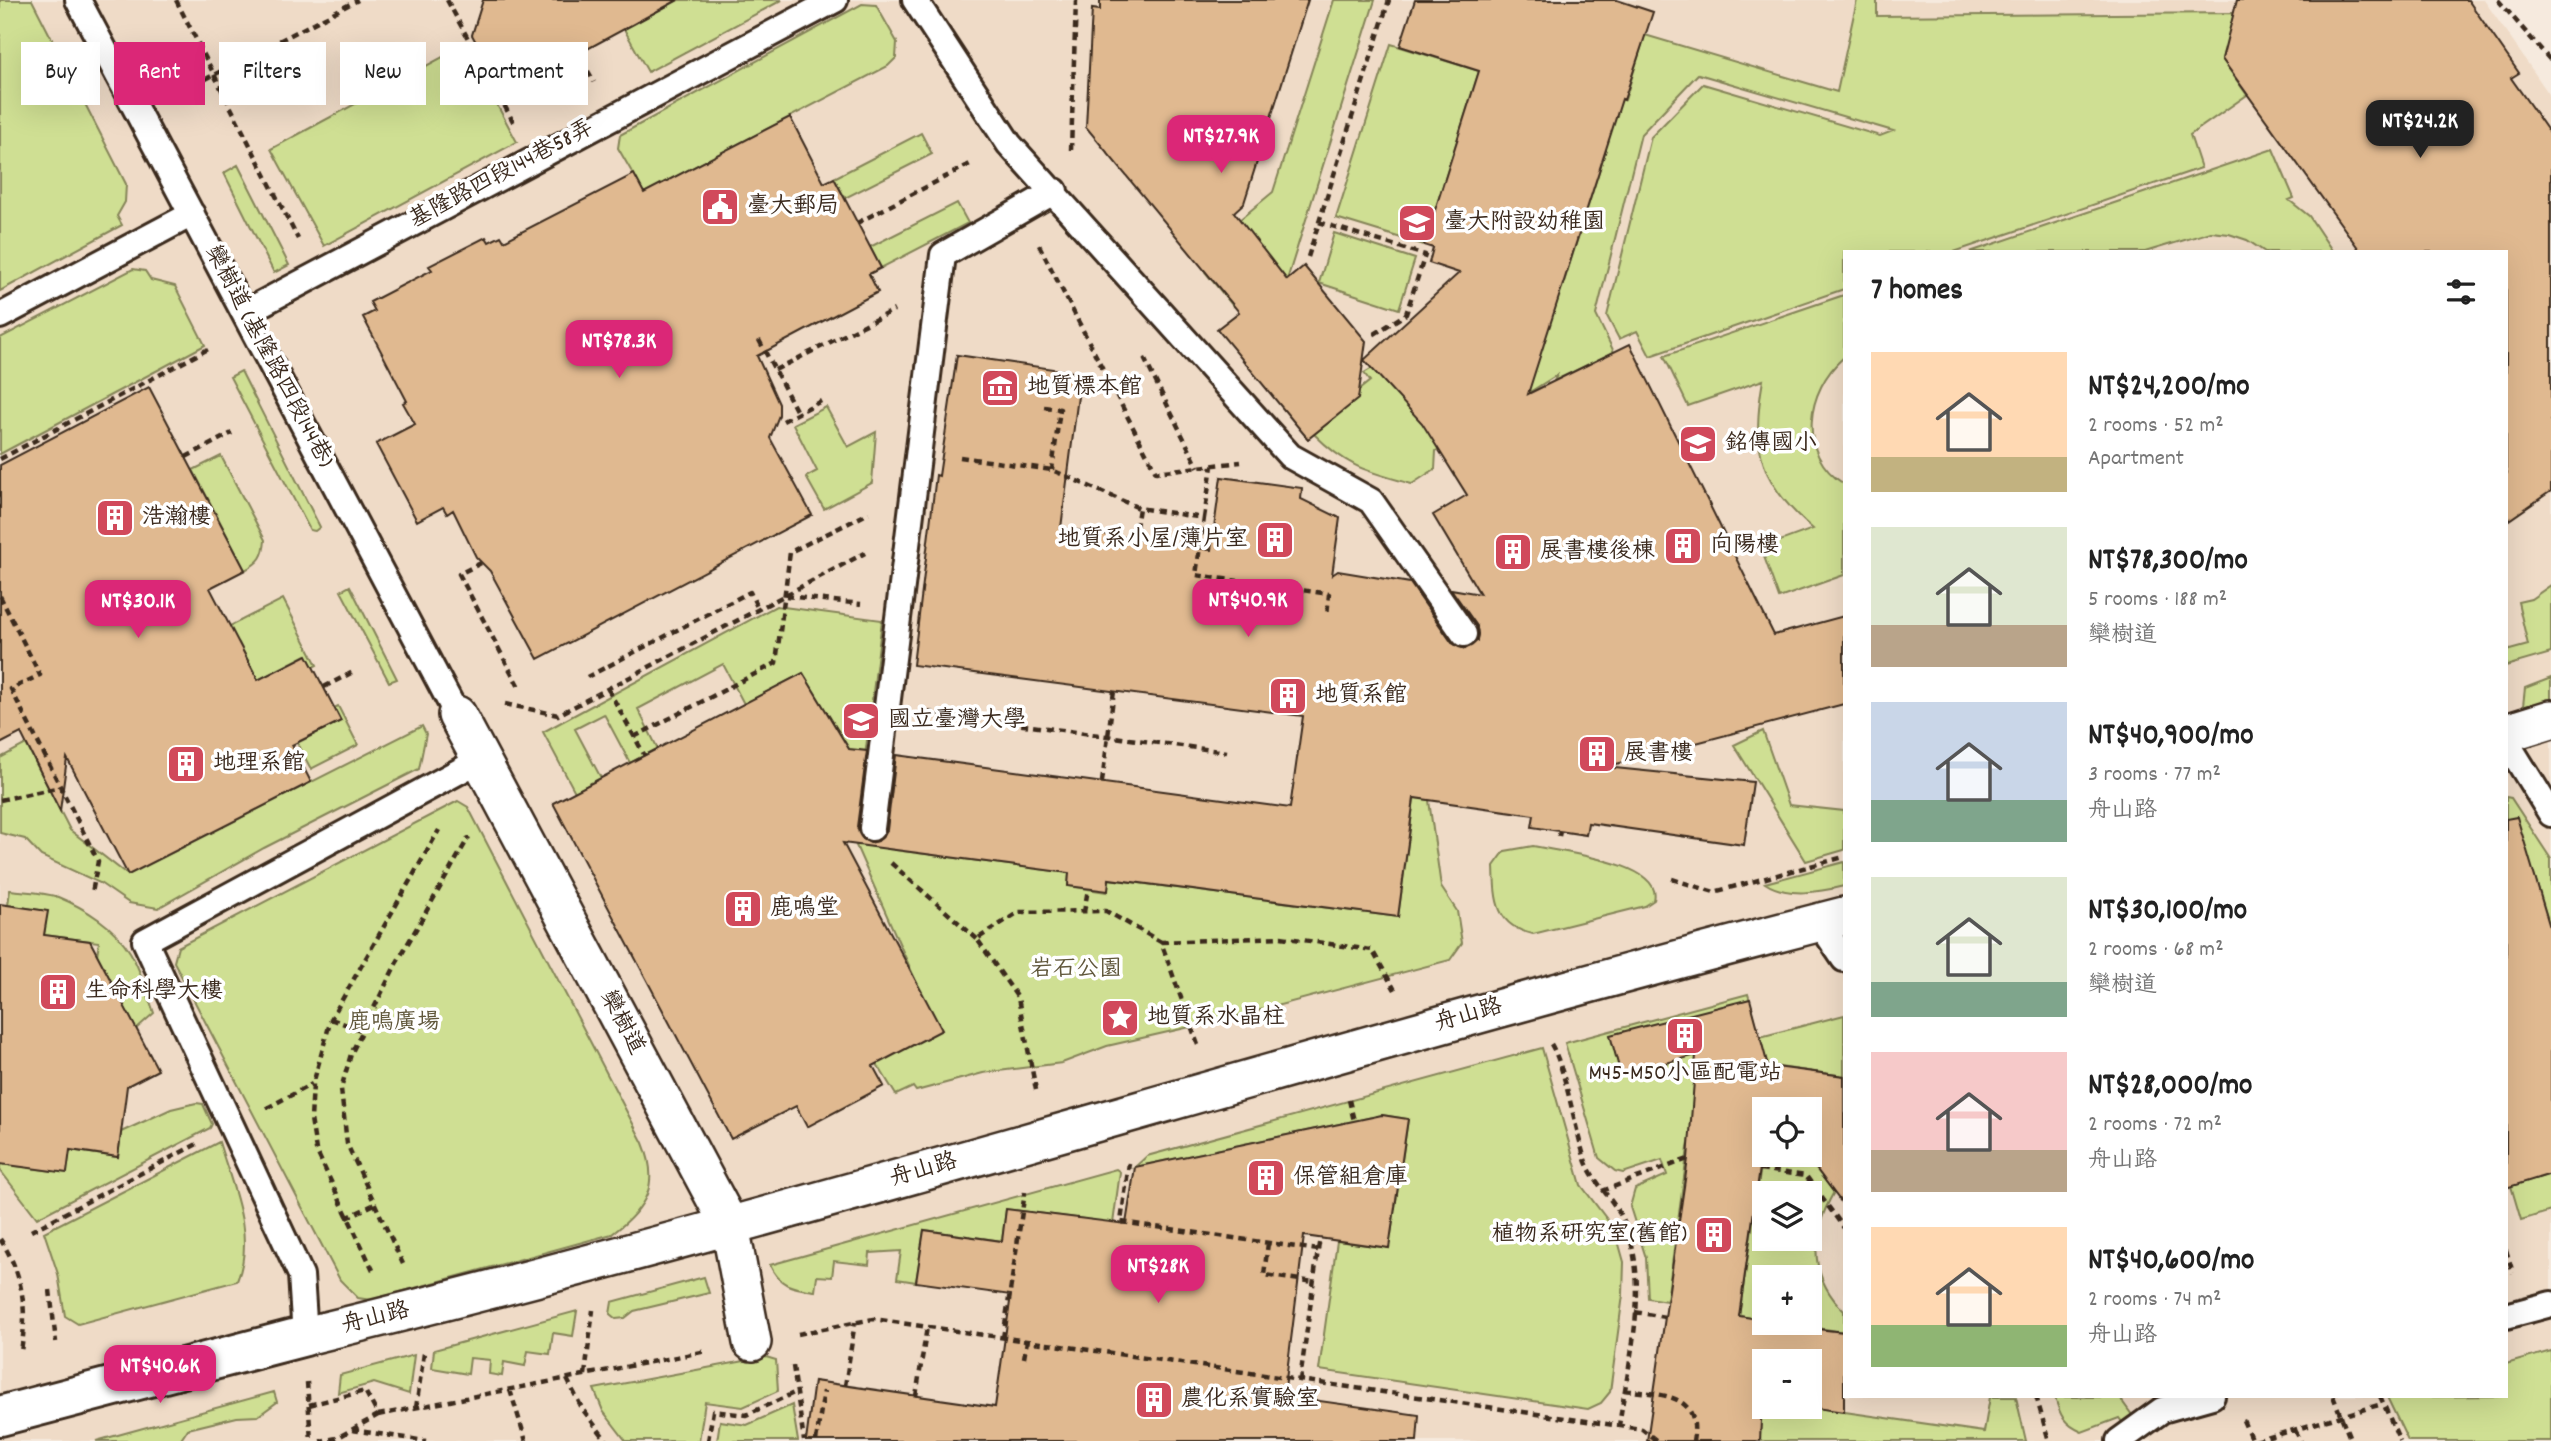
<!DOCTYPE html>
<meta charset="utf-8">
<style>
body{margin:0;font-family:Dekko,"LXGW WenKai TC",sans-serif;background:#f2f2f2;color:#222;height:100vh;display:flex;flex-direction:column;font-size:26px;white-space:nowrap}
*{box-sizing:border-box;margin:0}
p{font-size:23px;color:#767676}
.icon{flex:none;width:38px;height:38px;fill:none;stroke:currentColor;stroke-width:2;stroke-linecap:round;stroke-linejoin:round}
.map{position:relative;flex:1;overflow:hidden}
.sheet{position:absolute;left:1843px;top:250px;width:665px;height:1148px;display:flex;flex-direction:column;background:#fff;border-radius:0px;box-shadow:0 7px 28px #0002}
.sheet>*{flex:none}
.guide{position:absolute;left:21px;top:42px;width:665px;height:63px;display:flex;gap:14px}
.buttons{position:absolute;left:1752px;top:1097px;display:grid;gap:14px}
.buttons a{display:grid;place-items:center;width:70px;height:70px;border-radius:0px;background:#fff;box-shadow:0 7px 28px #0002;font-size:35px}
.price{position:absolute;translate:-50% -60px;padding:0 16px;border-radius:14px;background:#db2777;color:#fff;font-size:23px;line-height:46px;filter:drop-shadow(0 2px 4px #0008)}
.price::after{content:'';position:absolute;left:50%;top:42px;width:21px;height:16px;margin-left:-10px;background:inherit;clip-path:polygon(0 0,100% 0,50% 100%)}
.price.current{background:#222;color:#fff}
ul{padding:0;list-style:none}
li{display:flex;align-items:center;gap:21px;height:175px;padding:0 28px}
li span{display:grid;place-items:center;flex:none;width:196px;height:140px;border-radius:0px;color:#555}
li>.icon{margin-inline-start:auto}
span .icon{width:84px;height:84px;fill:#fffc;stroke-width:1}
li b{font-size:30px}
h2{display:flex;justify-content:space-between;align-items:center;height:84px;padding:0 28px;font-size:30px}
.pill{padding:0 24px;border-radius:0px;background:#fff;box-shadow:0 7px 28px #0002;font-size:24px;line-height:63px}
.pill.current{background:#db2777;color:#fff}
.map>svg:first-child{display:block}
</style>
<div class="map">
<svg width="2551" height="1441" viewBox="0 0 2551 1441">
<rect width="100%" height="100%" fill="#f6eade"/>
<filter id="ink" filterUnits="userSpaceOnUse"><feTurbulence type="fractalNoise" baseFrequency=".0143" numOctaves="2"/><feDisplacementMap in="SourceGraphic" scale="14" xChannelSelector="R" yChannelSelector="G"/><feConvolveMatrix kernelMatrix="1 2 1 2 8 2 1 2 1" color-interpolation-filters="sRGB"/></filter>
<g filter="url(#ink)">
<!-- built -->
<path fill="#efdbc7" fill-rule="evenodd" d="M0 0H2484L2551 97V1441H0ZM1844 252H2506V1396H1844ZM1764 1110H1810V1155H1764ZM1764 1194H1810V1239H1764ZM1764 1278H1810V1323H1764ZM1764 1362H1810V1407H1764Z"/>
<!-- green -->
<path fill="#cfdf93" stroke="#858458" stroke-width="2" fill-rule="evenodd" d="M0 0H32L126 184 125 202 117 216 122 225 0 291Z
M678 0H782L648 72 624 29Z
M1334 0H1375L1287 280 1278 269 1233 306 1205 272 1210 268 1198 254 1273 192Z
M1857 0H1877V16L2233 13 2248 35 2224 51 2222 59 2247 95 2190 135 2201 168 1954 252H1844V289L1650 356 1637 331 1619 339 1607 316 1651 137 1703 84 1880 136 1893 131 1698 74 1641 134 1596 315 1614 352 1554 381 1557 375 1436 451 1435 469 1412 484C1367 471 1348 468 1314 434L1329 422 1325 417 1370 381 1364 373 1526 277 1562 288 1601 165 1596 91 1625 100 1645 35 1837 92Z
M862 4 876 5 897 42 896 58 888 66 644 193 618 148 620 135Z
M1391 44 1479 71 1424 245 1336 218Z
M465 45 517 142 324 246 271 149Z
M921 133 932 154 845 198 834 178Z
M2273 149 2294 198 2289 200 2309 216 2333 252H2265L2247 240 2229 234 2211 232 2145 252H1970Z
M238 165 289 265 274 273 224 173Z
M957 203 968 223 881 268 870 247Z
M1334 233 1415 259 1399 309 1319 283Z
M133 269 145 271 151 280 175 286 205 345 0 454V338Z
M1844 295V357C1806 390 1796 454 1844 484V575L1779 598 1761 548 1813 529C1759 483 1751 448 1763 380L1688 406 1664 356Z
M241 371 320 527 315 531 310 530 230 377Z
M826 407 848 447 876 432 872 483 824 509 806 477 817 471 793 424Z
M221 456 265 540C264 556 260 562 245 570L193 470Z
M2551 585V653L2506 666V651L2528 645 2518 602 2531 599Z
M350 586 397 679 389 682 341 591Z
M283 599 317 665 313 667 306 655 258 680 239 643 194 666 185 649Z
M776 606 882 620 863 772 803 673 744 704 723 664 638 709 658 749 630 763 604 714 575 729 601 778 575 792 543 732Z
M2551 678V708L2531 711 2523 706 2525 688Z
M338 706 358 745 311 769 297 743 340 721 334 708Z
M422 726 426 734 419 769 264 848 158 908 129 903 100 883 41 856 25 839 0 833V758L26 744 70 830 128 875Z
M1763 731 1789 805 1844 811V850L1806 861 1734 745Z
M1416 784 1427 786 1441 887 1457 911 1462 943 1450 960 1238 1016 1107 1046 1062 1063 983 1073 916 1091 913 1087 896 1095 877 1064 915 979 850 832 858 817 860 831 888 849 1069 873 1068 886 1107 892 1109 879 1398 917Z
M2506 797 2511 798 2551 859V931L2533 872 2506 879Z
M458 801 468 807 643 1143C660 1184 647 1208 612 1234L371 1300 358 1298 340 1280 174 962 178 947Z
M1533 846C1559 852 1664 862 1654 900L1645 906 1533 934C1495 926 1495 899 1494 866L1505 851Z
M1844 862V886C1820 892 1787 898 1765 883Z
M10 890C25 892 44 892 58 897 85 908 115 927 130 952 141 970 147 993 154 1013L136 1029 97 955 99 942 44 935 47 911 8 905Z
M1748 994 1760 1037 1844 1015V1076L1708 1057 1688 1148 1667 1301 1648 1298 1646 1258 1630 1207 1635 1189 1667 1175 1662 1160 1623 1173 1615 1171 1599 1158 1565 1043Z
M1542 1048 1581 1185 1615 1230 1624 1262 1623 1295 1610 1392 1601 1403 1588 1409 1319 1370 1337 1241 1389 1248 1408 1119 1382 1115 1135 1167 1147 1156Z
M196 1103 203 1104 212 1124 210 1128 37 1218 0 1170V1164L66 1173 70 1150 118 1157 121 1132 171 1109Z
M219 1142C232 1186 256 1236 237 1281L78 1324 65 1316 58 1274 44 1232Z
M1762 1159 1813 1165 1834 1192C1810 1234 1808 1275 1844 1311V1332L1785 1323H1810V1278H1764V1320L1739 1316ZM1764 1194H1810V1239H1764Z
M1116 1169 1120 1172 1112 1231 1084 1219 1006 1209 1002 1241 924 1230 916 1282 897 1279 901 1251 870 1253 869 1265 834 1261 832 1277 817 1276 815 1291C793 1288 780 1287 770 1265Z
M2551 1174V1211L2521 1220 2511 1186Z
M704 1277 709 1293 634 1311 625 1318 616 1319 610 1314 612 1302Z
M577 1311 573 1336 553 1333 550 1354 528 1351 525 1366 504 1362 502 1376 489 1374 490 1360 470 1358 468 1374 432 1368 434 1350Z
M2551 1351V1441H2408L2387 1397 2506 1396V1364Z
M414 1355 409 1394 374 1383 338 1393 340 1375Z
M766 1357 776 1360 778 1391 743 1407 705 1402 699 1441H626L603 1411 594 1389Z
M1687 1389 1764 1400V1407H1810L1984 1432 1990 1397H2016L2026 1441H1698Z
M274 1392 277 1402 258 1416 237 1417 188 1429 180 1441H96Z
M2055 1397H2119L2132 1415 2122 1422 2119 1418 2082 1432C2064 1424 2060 1416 2055 1397Z
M792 1405 798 1441H717L720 1421 747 1425Z"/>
<!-- building -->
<path fill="#e0b990" stroke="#3b2a1e" stroke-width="2" d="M483 0H678L504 94 472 35Z
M1100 0H1308L1244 203 1234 212 1287 280 1304 266 1366 341 1358 399 1308 439 1217 329 1239 312 1086 127 1092 9 1100 10Z
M1415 0H1617L1653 12 1624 100 1622 99 1528 394 1630 344 1774 635 1844 616V704L1605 767 1753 782 1744 845 1588 823 1586 835 1532 827 1534 815 1414 798 1398 917 1109 879 1108 891 1068 886 1069 873 843 843 942 1030 873 1066 884 1086 807 1127 796 1106 731 1139 553 803 803 673 849 749 867 751 857 827 863 839 870 843 878 841 887 830 896 755 1290 808 1303 716 913 665 936 475 939 476 957 355 1081 373 1061 528 1211 550 1221 477 1302 488 1301 499 1340 518 1332 575 1338 571 1410 583 1452 643 1465 649 1477 641V626L1451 589 1480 594 1433 515 1467 495 1422 423 1364 360 1459 273 1429 263 1433 248 1424 245 1479 71 1400 46Z
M2237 0H2468L2519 73 2511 78 2551 135V491L2506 522V252H2361L2222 59Z
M790 117 824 183 834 178 881 268 869 274 878 292 757 356 779 404V415L770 438 812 515 538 659 490 571 476 557 453 510 447 514 443 507 417 521 376 444 415 424 403 403 407 401 363 317 375 311 370 302 432 270 429 266 486 237 489 242 501 236 504 241 634 174 644 193Z
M149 387 245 570 210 588 258 680 307 655 341 721 292 745 311 782 128 875 67 758 60 811 21 733 0 744V465Z
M2517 817 2551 931V1174L2506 1188V819Z
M0 904 48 911 44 935 90 941 158 1070 127 1086 118 1157 70 1150 67 1173 0 1164Z
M1750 999 1768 1066 1844 1076V1206L1806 1155H1810V1110L1769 1107 1764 1110V1140L1739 1316 1764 1320V1323L1844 1332V1412L1810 1407V1362H1764L1760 1441H1647L1688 1159 1696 1055 1621 1075 1610 1035Z
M1382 1115 1408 1119 1389 1248 1304 1236 1284 1396 1419 1415 1417 1441H806L814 1381 995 1407 1011 1295 916 1282 924 1230 1002 1241 1006 1209 1126 1224 1135 1167Z"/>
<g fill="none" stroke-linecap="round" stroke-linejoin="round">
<defs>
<path id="service" d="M78 0 457 715
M915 0 1009 144 1290 456 1371 501 1464 634
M244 313 835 0
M0 316 192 214
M2506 741 2551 814
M872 828 943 255 1055 191
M1819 922 1844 959
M2506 1316 2551 1304
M305 1336 301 1275 145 941 480 760
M2119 1441 2162 1410 2212 1396"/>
<path id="pedestrian" d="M457 715 730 1226 752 1342
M2506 733 2551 719
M305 1336C822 1211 1329 1048 1844 916"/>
<path id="minor" d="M0 1416 305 1336"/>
</defs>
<!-- service casing -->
<use href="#service" stroke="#3b2a1e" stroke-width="30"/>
<!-- pedestrian casing -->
<use href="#pedestrian" stroke="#3b2a1e" stroke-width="42"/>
<!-- minor casing -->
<use href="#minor" stroke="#3b2a1e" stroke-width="44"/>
<!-- path -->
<path stroke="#3b2a1e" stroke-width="4.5" stroke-dasharray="7 5" stroke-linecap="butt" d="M176 0 298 239
M447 0 515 125
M2498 0 2551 61
M588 71 594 82
M173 96 358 0
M1071 150 1076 0
M1319 222 1425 255 1406 314 1373 335
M857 223 974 162
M1039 245 1156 472 1241 462
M1308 257 1389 0
M759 340 798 414
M1144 358 1198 467
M775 370 894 310
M1044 407 1060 409 1052 470
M783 421 823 400
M186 457 232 433
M960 457 1052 470 1139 508 1204 518 1196 575 1329 594 1327 616
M0 459 212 347
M1204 518 1212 466
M1134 540 1139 508
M481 563 459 574 519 687
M0 596 40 675 11 689 98 861 92 893
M786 596 861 604
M587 677 750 592 758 609
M324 687 355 671
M608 689 645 756
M505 704 558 715 865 553
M926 712 1227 752
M634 737 776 663 790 552 869 513
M1102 782 1114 691
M0 800 61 787
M1559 836 1560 831
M891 863 977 939
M1672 879 1714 892 1844 857
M1084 912 1088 889
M1161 942 1281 937 1372 950 1395 990
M331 1019 363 1031
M1551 1044C1566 1069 1575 1131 1586 1162 1595 1184 1613 1199 1623 1220 1652 1282 1628 1362 1619 1426
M1036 1090 1018 998 977 939 1019 912 1106 911 1161 942 1198 1045
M1349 1100 1354 1121
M267 1108 312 1084
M1129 1163 1121 1222 1318 1250 1300 1380
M1760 1169 1806 1176 1844 1228
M1602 1191 1688 1159
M346 1218 375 1204
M31 1231 197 1144
M0 1239C23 1273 28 1311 21 1351
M1268 1243 1264 1275 1314 1282
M1318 1250 1320 1238
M2506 1250 2513 1273
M403 1264 347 1144 341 1089 351 1054 396 964 469 837
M373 1270 316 1150 311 1119 313 1084 331 1019 439 830
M50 1290 56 1342
M1635 1312 1665 1317
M798 1334 873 1319 1642 1429 1657 1441
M1003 1338 1025 1192
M1024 1358 1027 1341
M793 1366 804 1441
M585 1375 593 1310
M567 1379 583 1410 607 1441
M307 1382 311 1441
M845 1386 855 1322
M510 1390 526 1441
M1624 1390C1659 1395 1702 1392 1693 1441
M916 1396 927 1327
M2036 1396 2049 1441
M2333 1396 2351 1441
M2380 1396 2400 1441
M309 1405 365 1391 378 1415 337 1438 320 1441
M416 1408 424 1353
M378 1415 707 1351
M2243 1420 2252 1441
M352 1430 426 1441
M2295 1430 2301 1441
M708 1441 713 1411 746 1415 796 1392
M816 1441 824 1391
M2256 1441 2382 1404"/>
<!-- service -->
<use href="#service" stroke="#fff" stroke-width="24"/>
<!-- pedestrian -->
<use href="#pedestrian" stroke="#fff" stroke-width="37"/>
<!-- minor -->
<use href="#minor" stroke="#fff" stroke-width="38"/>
</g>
</g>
<!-- icons -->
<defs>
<symbol id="civic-square" viewBox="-11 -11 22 22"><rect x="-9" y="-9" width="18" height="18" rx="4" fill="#d1495b" stroke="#fff"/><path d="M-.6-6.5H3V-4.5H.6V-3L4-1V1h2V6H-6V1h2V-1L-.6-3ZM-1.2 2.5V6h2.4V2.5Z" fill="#fff"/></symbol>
<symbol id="school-square" viewBox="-11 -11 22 22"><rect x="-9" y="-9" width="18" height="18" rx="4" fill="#d1495b" stroke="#fff"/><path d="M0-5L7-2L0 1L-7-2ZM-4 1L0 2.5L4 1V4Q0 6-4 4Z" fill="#fff"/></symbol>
<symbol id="museum-square" viewBox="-11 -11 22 22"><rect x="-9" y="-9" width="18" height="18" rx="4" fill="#d1495b" stroke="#fff"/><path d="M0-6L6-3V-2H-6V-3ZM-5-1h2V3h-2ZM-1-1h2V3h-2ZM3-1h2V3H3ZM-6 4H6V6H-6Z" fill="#fff"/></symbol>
<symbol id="building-square" viewBox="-11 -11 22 22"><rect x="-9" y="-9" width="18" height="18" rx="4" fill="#d1495b" stroke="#fff"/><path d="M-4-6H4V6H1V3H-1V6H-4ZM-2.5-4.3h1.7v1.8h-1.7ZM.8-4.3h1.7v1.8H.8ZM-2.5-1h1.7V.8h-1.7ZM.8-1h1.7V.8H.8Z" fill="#fff"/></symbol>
<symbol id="university-square" viewBox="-11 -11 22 22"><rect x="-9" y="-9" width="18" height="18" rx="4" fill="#d1495b" stroke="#fff"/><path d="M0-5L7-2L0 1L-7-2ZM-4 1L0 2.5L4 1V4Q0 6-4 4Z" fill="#fff"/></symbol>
<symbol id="sight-square" viewBox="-11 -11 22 22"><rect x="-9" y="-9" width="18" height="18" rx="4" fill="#d1495b" stroke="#fff"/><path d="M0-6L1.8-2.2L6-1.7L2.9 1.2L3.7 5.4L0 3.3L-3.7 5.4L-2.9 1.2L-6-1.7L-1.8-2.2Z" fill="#fff"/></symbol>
</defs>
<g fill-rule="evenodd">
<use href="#civic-square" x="698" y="185" width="44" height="44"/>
<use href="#school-square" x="1395" y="201" width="44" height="44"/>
<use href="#museum-square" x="978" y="366" width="44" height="44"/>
<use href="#school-square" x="1676" y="422" width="44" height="44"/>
<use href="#building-square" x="93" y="496" width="44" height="44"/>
<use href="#building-square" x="1253" y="518" width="44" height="44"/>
<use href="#building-square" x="1661" y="524" width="44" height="44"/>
<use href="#building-square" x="1491" y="530" width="44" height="44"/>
<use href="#building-square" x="1266" y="674" width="44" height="44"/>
<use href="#university-square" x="839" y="699" width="44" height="44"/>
<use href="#building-square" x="1575" y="732" width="44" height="44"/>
<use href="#building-square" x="164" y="742" width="44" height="44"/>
<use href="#building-square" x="721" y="887" width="44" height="44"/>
<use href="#building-square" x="36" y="970" width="44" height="44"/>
<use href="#sight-square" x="1098" y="996" width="44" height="44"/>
<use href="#building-square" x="1663" y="1014" width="44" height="44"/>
<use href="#building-square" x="1244" y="1156" width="44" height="44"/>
<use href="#building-square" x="1692" y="1213" width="44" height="44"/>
<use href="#building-square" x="1132" y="1378" width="44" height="44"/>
</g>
<g text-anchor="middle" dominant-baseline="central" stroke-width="7" stroke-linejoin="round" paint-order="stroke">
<!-- street labels -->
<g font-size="23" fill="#3b2a1e" stroke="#fff">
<text transform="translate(502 175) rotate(-28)">基隆路四段144巷58弄</text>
<text transform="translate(268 357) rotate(62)">欒樹道 (基隆路四段144巷)</text>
<text transform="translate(1469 1016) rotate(-16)">舟山路</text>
<text transform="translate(621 1023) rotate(62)">欒樹道</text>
<text transform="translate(924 1171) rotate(-16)">舟山路</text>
<text transform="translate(376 1319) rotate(-14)">舟山路</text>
</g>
<!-- poi labels -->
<g font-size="23" fill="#3b2a1e" stroke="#fff" text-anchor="start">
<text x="747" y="207">臺大郵局</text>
<text x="1444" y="223">臺大附設幼稚園</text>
<text x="1027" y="388">地質標本館</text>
<text x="1725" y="444">銘傳國小</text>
<text x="142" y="518">浩瀚樓</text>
<text x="1248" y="540" text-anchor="end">地質系小屋/薄片室</text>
<text x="1710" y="546">向陽樓</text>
<text x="1540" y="552">展書樓後棟</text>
<text x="1315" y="696">地質系館</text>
<text x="888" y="721">國立臺灣大學</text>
<text x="1624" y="754">展書樓</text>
<text x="213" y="764">地理系館</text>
<text x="770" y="909">鹿鳴堂</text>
<text x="85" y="992">生命科學大樓</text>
<text x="1147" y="1018">地質系水晶柱</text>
<text x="1685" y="1074" text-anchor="middle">M45-M50小區配電站</text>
<text x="1293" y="1178">保管組倉庫</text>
<text x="1687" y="1235" text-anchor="end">植物系研究室(舊館)</text>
<text x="1181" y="1400">農化系實驗室</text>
</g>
<!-- park labels -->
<g font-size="23" fill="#60573b" stroke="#fff">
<text x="1076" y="970">岩石公園</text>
<text x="394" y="1023">鹿鳴廣場</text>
</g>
</g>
</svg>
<div class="buttons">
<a><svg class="icon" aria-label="locate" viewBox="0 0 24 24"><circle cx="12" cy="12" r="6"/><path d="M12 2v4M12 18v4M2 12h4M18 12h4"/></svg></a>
<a><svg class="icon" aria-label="layers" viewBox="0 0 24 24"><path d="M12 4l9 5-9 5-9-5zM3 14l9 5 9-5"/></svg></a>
<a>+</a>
<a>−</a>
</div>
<b class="price current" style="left:2420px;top:160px">NT$24.2K</b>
<b class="price" style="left:1221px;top:175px">NT$27.9K</b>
<b class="price" style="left:619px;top:380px">NT$78.3K</b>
<b class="price" style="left:1248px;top:639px">NT$40.9K</b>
<b class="price" style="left:138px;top:640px">NT$30.1K</b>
<b class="price" style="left:1158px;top:1305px">NT$28K</b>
<b class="price" style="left:160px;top:1405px">NT$40.6K</b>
<div class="guide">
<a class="pill">Buy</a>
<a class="pill current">Rent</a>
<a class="pill">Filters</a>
<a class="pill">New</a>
<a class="pill">Apartment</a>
</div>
<section class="sheet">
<h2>7 homes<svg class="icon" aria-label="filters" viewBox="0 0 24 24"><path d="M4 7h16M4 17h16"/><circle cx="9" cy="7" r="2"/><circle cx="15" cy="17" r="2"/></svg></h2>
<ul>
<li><span style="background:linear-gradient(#ffd9b3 75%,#c2b280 0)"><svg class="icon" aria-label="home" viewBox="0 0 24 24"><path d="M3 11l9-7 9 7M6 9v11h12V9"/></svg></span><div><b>NT$24,200/mo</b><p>2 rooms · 52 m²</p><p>Apartment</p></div></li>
<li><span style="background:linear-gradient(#dfe7d0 70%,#b9a48a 0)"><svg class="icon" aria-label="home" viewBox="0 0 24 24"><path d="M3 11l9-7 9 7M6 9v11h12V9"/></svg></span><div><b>NT$78,300/mo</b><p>5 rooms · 188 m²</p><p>欒樹道</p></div></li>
<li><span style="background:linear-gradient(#c9d6e8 70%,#7fa58c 0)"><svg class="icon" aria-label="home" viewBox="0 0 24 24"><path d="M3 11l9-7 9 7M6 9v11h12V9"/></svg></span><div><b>NT$40,900/mo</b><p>3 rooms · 77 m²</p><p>舟山路</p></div></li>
<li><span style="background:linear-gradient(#dfe7d0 75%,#7fa58c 0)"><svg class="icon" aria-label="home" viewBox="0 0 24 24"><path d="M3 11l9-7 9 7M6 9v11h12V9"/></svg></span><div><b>NT$30,100/mo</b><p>2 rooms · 68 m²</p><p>欒樹道</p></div></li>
<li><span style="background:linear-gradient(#f6c9c9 70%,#b9a48a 0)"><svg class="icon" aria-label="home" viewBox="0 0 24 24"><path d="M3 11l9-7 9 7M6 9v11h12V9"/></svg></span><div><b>NT$28,000/mo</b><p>2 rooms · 72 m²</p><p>舟山路</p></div></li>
<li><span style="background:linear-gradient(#ffd9b3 70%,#8fb573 0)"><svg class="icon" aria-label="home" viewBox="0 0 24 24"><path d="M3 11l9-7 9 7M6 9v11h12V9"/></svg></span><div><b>NT$40,600/mo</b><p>2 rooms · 74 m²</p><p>舟山路</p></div></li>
</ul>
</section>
</div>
